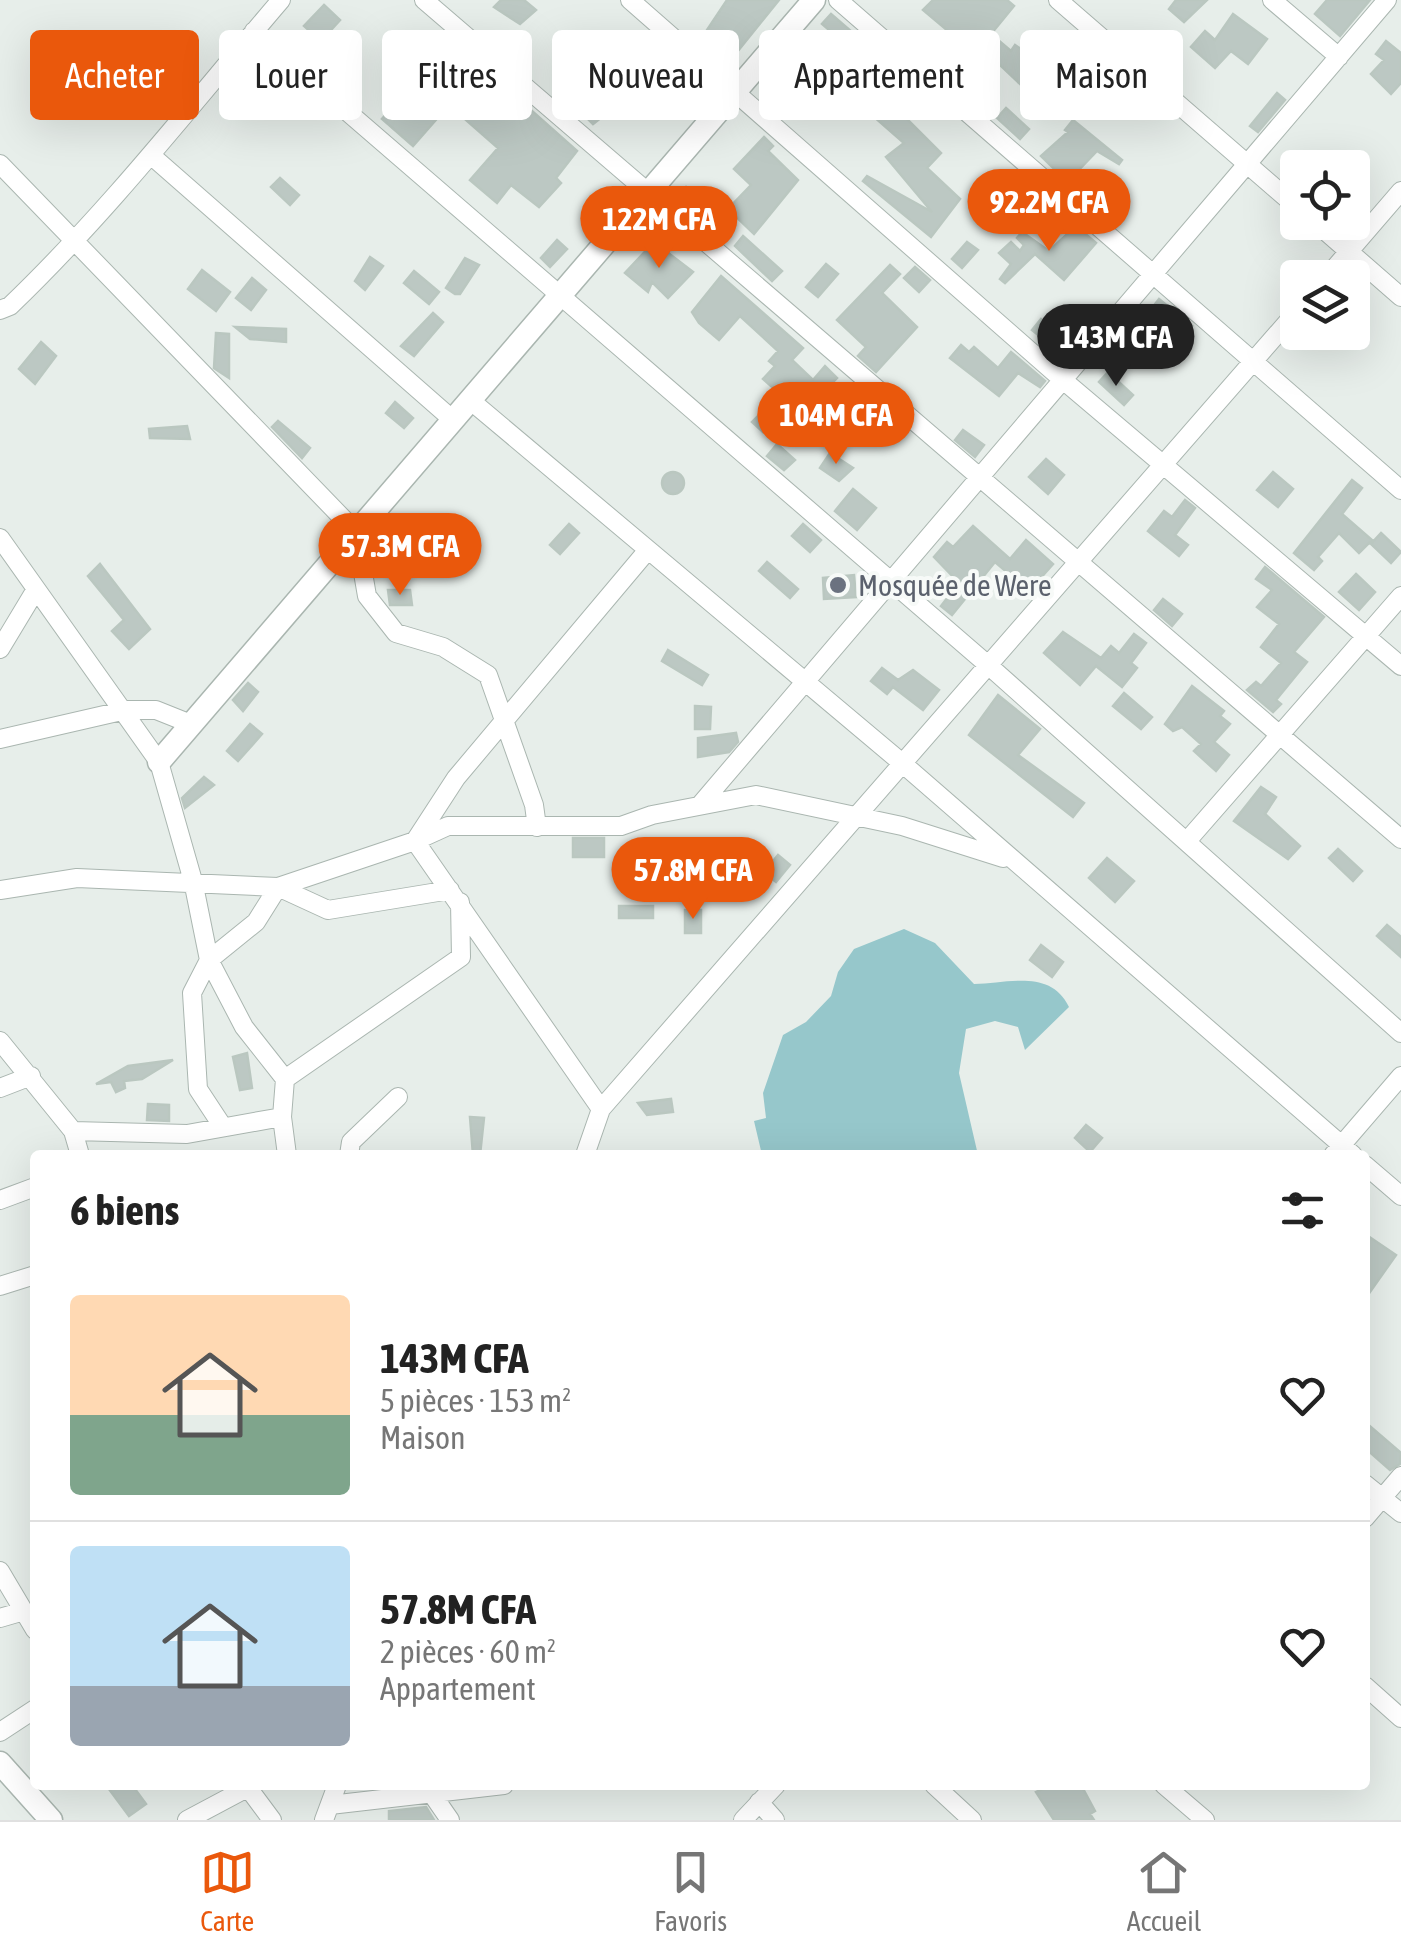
<!DOCTYPE html>
<html lang="fr">
<meta charset="utf-8">
<style>
body{margin:0;font-family:"Asap Condensed",sans-serif;background:#f2f2f2;color:#222;height:100vh;display:flex;flex-direction:column;font-size:38px;white-space:nowrap}
*{box-sizing:border-box;margin:0}
p{font-size:32px;color:#767676}
.icon{flex:none;width:55px;height:55px;fill:none;stroke:currentColor;stroke-width:2;stroke-linecap:round;stroke-linejoin:round}
.map{position:relative;flex:1;overflow:hidden}
.panel{position:absolute;left:30px;top:1150px;width:1340px;height:640px;display:flex;flex-direction:column;background:#fff;border-radius:10px;box-shadow:0 10px 40px #0002}
.panel>*{flex:none}
.hud{position:absolute;left:30px;top:30px;width:1342px;height:90px;display:flex;gap:20px}
.buttons{position:absolute;left:1280px;top:150px;display:grid;gap:20px}
.buttons a{display:grid;place-items:center;width:90px;height:90px;border-radius:10px;background:#fff;box-shadow:0 10px 40px #0002;font-size:50px}
.price{position:absolute;translate:-50% -85px;padding:0 22px;border-radius:35px;background:#ea580c;color:#fff;font-size:32px;line-height:65px;filter:drop-shadow(0 2px 5px #0008)}
.price::after{content:'';position:absolute;left:50%;top:60px;width:30px;height:22px;margin-left:-15px;background:inherit;clip-path:polygon(0 0,100% 0,50% 100%)}
.price.current{background:#222;color:#fff}
ul{padding:0;list-style:none}
li{display:flex;align-items:center;gap:30px;height:250px;padding:0 40px}
li+li{border-top:2px solid #e0e0e0}
li span{display:grid;place-items:center;flex:none;width:280px;height:200px;border-radius:10px;color:#555}
li>.icon{margin-inline-start:auto}
span .icon{width:120px;height:120px;fill:#fffc;stroke-width:1}
li b{font-size:42px}
h2{display:flex;justify-content:space-between;align-items:center;height:120px;padding:0 40px;font-size:42px}
.tag{padding:0 35px;border-radius:10px;background:#fff;box-shadow:0 10px 40px #0002;font-size:35px;line-height:90px}
.tag.current{background:#ea580c;color:#fff}
.tab-bar{display:flex;justify-content:space-around;align-items:center;height:140px;border-top:2px solid #e0e0e0;background:#fff;font-size:28px;color:#767676}
.tab-bar a{display:grid;justify-items:center;gap:5px}
.tab-bar .current{color:#ea580c}
.map>svg:first-child{display:block}
</style>
<div class="map">
<svg width="1401" height="1820" viewBox="0 0 1401 1820">
<rect width="100%" height="100%" fill="#e7eeea"/>
<!-- water -->
<path fill="#96c7cb" d="M904 929 935 943 974 984C1009 983 1051 969 1069 1007L1025 1050 1018 1027 995 1021 966 1029 959 1073 978 1155H762L754 1121 766 1118 763 1093 783 1035 806 1022 831 996 838 972 854 949Z"/>
<!-- building -->
<path fill="#bcc8c3" stroke="#bac7c0" stroke-width="2.5" d="M501 0H524L536 10 520 24 494 7Z
M727 0H779L729 62 701 39Z
M933 0H1007L1014 6 991 34 1011 51 1015 45 1030 55 1049 36 1064 49 1046 67 1064 81 1053 94 1028 74 1020 84 979 45 973 52 923 10Z
M1176 0H1207L1184 22 1169 9Z
M1327 0H1370L1340 36 1315 14Z
M324 5 340 20 321 41 304 26Z
M831 14 859 38 850 48 822 24Z
M1233 14 1267 39 1248 64 1231 51 1215 68 1191 47 1205 31 1215 40Z
M1386 41 1401 53V83L1391 94 1371 74 1384 60 1376 54Z
M812 49 874 99 901 113 941 153 927 168 960 199 931 237 863 181 867 176 932 212 886 157 904 143 832 80 824 90 797 69Z
M586 55 631 94 593 124 580 111 601 91 575 68Z
M456 71 480 96 495 78 577 151 556 178 561 183 539 207 511 185 497 203 470 180 498 148 449 105 413 146 382 119 402 96 393 87 405 74 425 92Z
M1277 93 1285 100 1258 132 1250 126Z
M1006 108 1029 129 1020 139 997 118Z
M1073 120 1122 160 1119 164 1097 151 1074 175 1093 190 1085 199 1041 156 1068 132 1065 130Z
M764 137 773 146 768 151 798 180 754 234 728 209 751 185 734 169Z
M280 178 299 195 290 205 271 187Z
M686 187 712 212 705 223 675 197Z
M982 188 1009 212 998 224 971 200Z
M1106 193 1126 212 1116 223 1096 204Z
M1076 226 1096 243 1064 280 1035 254 1005 283 1000 279 1011 264 999 253 1011 242 1020 251 1024 245 1017 238 1022 232 1049 251Z
M743 236 782 271 772 281 735 246Z
M557 240 567 249 550 267 541 258Z
M654 242 693 272 668 298 652 282 648 292 625 273Z
M967 242 978 250 962 268 952 259Z
M370 257 383 266 365 290 355 281Z
M465 258 479 265 460 294H455L446 288Z
M826 264 838 274 818 297 806 287Z
M890 265 900 274 882 293 917 327 876 372 858 356 866 347 837 320Z
M915 267 930 280 919 292 904 278Z
M202 270 230 292 216 311 188 289Z
M414 271 439 292 429 304 404 283Z
M721 276 803 348 792 360 813 380 825 366 837 378 821 394 839 410 824 428 791 402 763 432 752 422 780 394 763 379 775 366 769 361 778 351 740 316 719 340 699 323 692 312Z
M252 278 266 290 251 310 236 298Z
M1159 299 1192 326 1181 339 1148 313Z
M433 313 443 322 414 356 401 346Z
M1041 319 1075 347 1066 357 1032 330Z
M235 327 286 329V342L250 339Z
M216 333 229 334V378L214 368Z
M41 342 56 356 35 384 19 369Z
M961 345 969 352 974 347 998 368 1011 352 1045 381 1040 387 1018 373 999 396 950 358Z
M1108 372 1133 395 1124 405 1099 382Z
M395 402 413 418 404 428 386 413Z
M278 421 310 448 302 458 272 427Z
M187 426 190 439 150 438 149 429Z
M963 430 984 445 975 457 955 440Z
M777 444 795 460 784 470 767 456Z
M830 453 853 468 839 481 820 468Z
M1046 459 1064 475 1048 494 1029 477Z
M662 483a11 11 0 1 1 22 0a11 11 0 1 1-22 0Z
M1273 472 1293 489 1278 507 1257 490Z
M1352 480 1362 488 1342 514 1372 540 1359 553 1339 533 1318 557 1322 561 1314 570 1294 553Z
M853 489 876 508 857 530 835 511Z
M1185 500 1195 508 1175 535 1188 545 1179 556 1148 531 1164 511 1172 517Z
M569 524 579 533 560 554 550 545Z
M803 524 821 540 810 552 792 536Z
M973 526 1010 559 1026 540 1053 564 1029 591 995 562 952 615 941 606 959 583 934 557 947 542 953 547Z
M1381 533 1401 552 1391 563 1371 544Z
M767 562 798 589 790 598 759 571Z
M100 564 150 629 129 649 112 631 124 620 88 576Z
M1265 567 1324 617 1294 652 1307 662 1276 700 1281 704 1273 712 1247 690 1256 682 1261 686 1281 663 1261 647 1279 624 1257 607 1272 590 1256 579Z
M1356 574 1375 592 1359 610 1339 592Z
M854 575 856 597 824 599 823 578Z
M388 590H410L412 605H390Z
M1163 599 1182 614 1172 626 1154 610Z
M1063 632 1101 658 1111 646 1119 653 1134 634 1146 643 1131 663 1137 668 1122 687 1096 666 1080 685 1044 653Z
M668 650 708 675 702 685 662 661Z
M882 668 898 680 913 670 939 690 923 710 893 687 887 694 871 681Z
M248 683 258 692 243 711 233 700Z
M1192 686 1224 711 1220 716 1230 724 1214 742 1229 755 1216 771 1194 751 1201 744 1182 727 1173 731 1165 724Z
M1124 693 1152 717 1141 729 1113 706Z
M998 695 1040 729 1018 755 1084 803 1073 817 969 735Z
M695 706 711 707 710 729H695Z
M250 724 262 734 238 761 227 751Z
M736 733 738 742 729 752 698 757V738Z
M204 777 214 785 185 808 182 798Z
M1261 787 1276 797 1265 814 1300 846 1288 859 1234 821Z
M604 838V857H573V838Z
M1338 849 1362 871 1353 881 1329 858Z
M778 855 790 865 776 882 764 872Z
M1107 858 1134 881 1115 902 1089 878Z
M619 906H653V918H619Z
M685 910H701V933H685Z
M1387 925 1401 937V957L1377 936Z
M1041 945 1063 962 1052 977 1030 960Z
M247 1053 252 1088 240 1090 233 1057Z
M173 1060 142 1079 124 1081 125 1088 116 1092 111 1082 96 1084 128 1066Z
M671 1099 673 1112 647 1115 638 1103Z
M148 1104 169 1105V1121L147 1120Z
M470 1117 484 1118 480 1155H473Z
M1086 1125 1102 1138 1090 1152 1075 1138Z
M1365 1234 1396 1255 1365 1299Z
M1365 1422 1401 1453 1400 1464 1390 1470 1365 1448Z
M106 1785H132L146 1804 129 1816Z
M1051 1785H1081L1095 1811 1090 1814 1094 1820H1054L1036 1792Z
M426 1807 434 1820H389V1811Z"/>
<g fill="none" stroke-linecap="round" stroke-linejoin="round">
<defs>
<path id="minor" d="M424 0 1401 839
M630 0 1063 380 1401 666
M838 0 1401 490
M1058 0 1298 208
M1272 0 1339 57
M254 31 988 665 1401 1033
M153 157 453 420
M0 164 356 532 367 596 396 633 443 647 488 675 534 805 537 827
M1315 222 1401 297
M1326 278 1401 191
M0 310 10 306C109 211 192 104 281 0
M470 400 902 763 1353 1155
M0 538 159 762 193 881 209 960 244 1027 285 1079 282 1117 287 1155
M0 649 35 591
M0 739 126 710H156L191 724
M700 805 1387 0
M1187 841 1401 596
M0 890 77 878 278 887 415 841 456 778 647 551
M0 1041 73 1131 80 1155
M285 1079 461 957 460 902
M0 1088 31 1076
M601 1109 415 841 448 826H621L652 815 756 795 902 826 1003 858
M223 1127 198 1089 192 993 209 960 256 922 278 887 328 910 450 890
M73 1131 187 1134 282 1117
M349 1155 351 1142 398 1097
M585 1155 601 1109 1298 310
M1333 1155 1401 1076
M1365 1165 1401 1196
M0 1200 35 1187
M0 1286 35 1275
M1365 1484 1401 1513
M1365 1518 1401 1476
M0 1571 35 1630
M0 1618 24 1611
M1365 1686 1401 1718
M0 1732 35 1709
M246 1785 272 1820
M934 1785 972 1820
M1164 1785 1205 1820
M432 1794 450 1820
M759 1802 775 1820
M330 1805 504 1785
M187 1820 249 1787
M324 1820 337 1785
M743 1820 776 1785"/>
<path id="tertiary" d="M159 762 814 0
M0 1763 51 1820"/>
</defs>
<!-- minor casing -->
<use href="#minor" stroke="#aab6b0" stroke-width="20"/>
<!-- tertiary casing -->
<use href="#tertiary" stroke="#aab6b0" stroke-width="25"/>
<!-- minor -->
<use href="#minor" stroke="#fff" stroke-width="18"/>
<!-- tertiary -->
<use href="#tertiary" stroke="#fff" stroke-width="22"/>
</g>
<!-- markers -->
<circle fill="#6b7280" stroke="#f7faf8" stroke-width="4" cx="838" cy="585" r="10"/>
<g text-anchor="middle" dominant-baseline="central" stroke-width="8" stroke-linejoin="round" paint-order="stroke">
<!-- worship labels -->
<g font-size="30" fill="#5b616d" stroke="#f7faf8" text-anchor="start">
<text x="858" y="585">Mosquée de Were</text>
</g>
</g>
</svg>
<div class="buttons">
<a><svg class="icon" aria-label="locate" viewBox="0 0 24 24"><circle cx="12" cy="12" r="6"/><path d="M12 2v4M12 18v4M2 12h4M18 12h4"/></svg></a>
<a><svg class="icon" aria-label="layers" viewBox="0 0 24 24"><path d="M12 4l9 5-9 5-9-5zM3 14l9 5 9-5"/></svg></a>
</div>
<b class="price" style="left:1049px;top:254px">92.2M CFA</b>
<b class="price" style="left:659px;top:271px">122M CFA</b>
<b class="price current" style="left:1116px;top:389px">143M CFA</b>
<b class="price" style="left:836px;top:467px">104M CFA</b>
<b class="price" style="left:400px;top:598px">57.3M CFA</b>
<b class="price" style="left:693px;top:922px">57.8M CFA</b>
<div class="hud">
<a class="tag current">Acheter</a>
<a class="tag">Louer</a>
<a class="tag">Filtres</a>
<a class="tag">Nouveau</a>
<a class="tag">Appartement</a>
<a class="tag">Maison</a>
</div>
<section class="panel">
<h2>6 biens<svg class="icon" aria-label="filters" viewBox="0 0 24 24"><path d="M4 7h16M4 17h16"/><circle cx="9" cy="7" r="2"/><circle cx="15" cy="17" r="2"/></svg></h2>
<ul>
<li><span style="background:linear-gradient(#ffd9b3 60%,#7fa58c 0)"><svg class="icon" aria-label="home" viewBox="0 0 24 24"><path d="M3 11l9-7 9 7M6 9v11h12V9"/></svg></span><div><b>143M CFA</b><p>5 pièces · 153 m²</p><p>Maison</p></div><svg class="icon" aria-label="heart" viewBox="0 0 24 24"><path d="M12 20l-8-8c-3-5 5-10 8-4 3-6 11-1 8 4z"/></svg></li>
<li><span style="background:linear-gradient(#bfe0f5 70%,#9aa5b1 0)"><svg class="icon" aria-label="home" viewBox="0 0 24 24"><path d="M3 11l9-7 9 7M6 9v11h12V9"/></svg></span><div><b>57.8M CFA</b><p>2 pièces · 60 m²</p><p>Appartement</p></div><svg class="icon" aria-label="heart" viewBox="0 0 24 24"><path d="M12 20l-8-8c-3-5 5-10 8-4 3-6 11-1 8 4z"/></svg></li>
</ul>
</section>
</div>
<nav class="tab-bar">
<a class="current"><svg class="icon" aria-label="map" viewBox="0 0 24 24"><path d="M3 6l6-2 6 2 6-2v14l-6 2-6-2-6 2zM9 4v14M15 6v14"/></svg>Carte</a>
<a><svg class="icon" aria-label="saved" viewBox="0 0 24 24"><path d="M7 4h10v16l-5-4-5 4z"/></svg>Favoris</a>
<a><svg class="icon" aria-label="home" viewBox="0 0 24 24"><path d="M3 11l9-7 9 7M6 9v11h12V9"/></svg>Accueil</a>
</nav>
